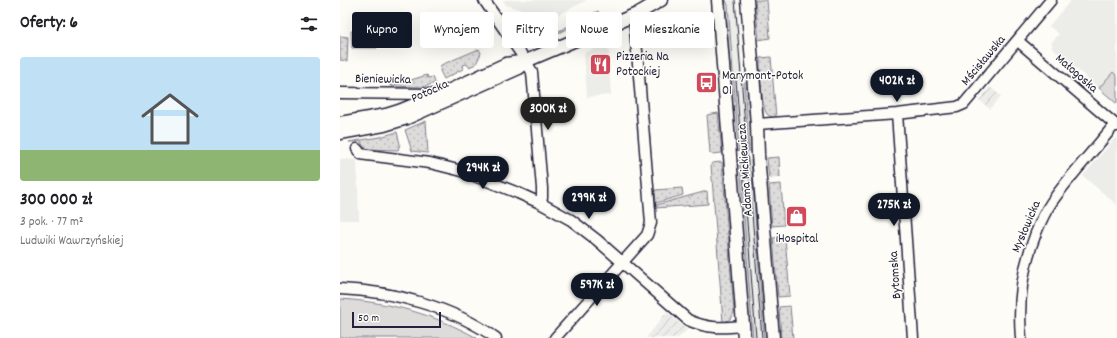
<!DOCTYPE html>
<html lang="pl">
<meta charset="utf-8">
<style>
body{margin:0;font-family:Dekko,sans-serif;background:#f2f2f2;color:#202124;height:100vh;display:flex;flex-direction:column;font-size:15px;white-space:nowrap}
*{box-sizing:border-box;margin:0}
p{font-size:13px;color:#757577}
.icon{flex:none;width:22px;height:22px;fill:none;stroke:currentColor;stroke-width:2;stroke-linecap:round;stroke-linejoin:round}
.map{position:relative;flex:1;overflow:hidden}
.details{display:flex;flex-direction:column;background:#fff;width:340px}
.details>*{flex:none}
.top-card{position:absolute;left:12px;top:12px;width:380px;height:36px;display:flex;gap:8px}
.scale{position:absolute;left:12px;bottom:10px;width:89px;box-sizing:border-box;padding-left:4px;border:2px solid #22223b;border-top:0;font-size:11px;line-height:14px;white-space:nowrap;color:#22223b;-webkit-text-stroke:3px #fdfcf7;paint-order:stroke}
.price{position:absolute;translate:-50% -34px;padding:0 9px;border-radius:14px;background:#111827;color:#fff;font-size:13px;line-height:26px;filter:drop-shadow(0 1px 2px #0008)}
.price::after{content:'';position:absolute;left:50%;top:24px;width:12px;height:9px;margin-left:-6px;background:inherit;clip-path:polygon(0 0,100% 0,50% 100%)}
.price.on{background:#222;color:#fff}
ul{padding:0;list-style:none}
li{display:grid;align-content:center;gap:8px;height:212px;padding:0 20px}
li span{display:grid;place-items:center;height:124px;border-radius:4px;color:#555}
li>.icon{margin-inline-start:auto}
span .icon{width:72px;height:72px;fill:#fffc;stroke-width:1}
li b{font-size:17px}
h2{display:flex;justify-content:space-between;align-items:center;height:48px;padding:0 20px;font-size:17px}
.tag{padding:0 14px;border-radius:4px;background:#fff;box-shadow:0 4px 16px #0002;font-size:14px;line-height:36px}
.tag.on{background:#111827;color:#fff}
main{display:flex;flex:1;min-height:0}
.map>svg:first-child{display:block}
</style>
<main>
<section class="details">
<h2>Oferty: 6<svg class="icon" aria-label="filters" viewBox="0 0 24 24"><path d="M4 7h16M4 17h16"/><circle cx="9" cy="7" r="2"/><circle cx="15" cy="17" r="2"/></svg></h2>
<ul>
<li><span style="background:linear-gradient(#bfe0f5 75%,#8fb573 0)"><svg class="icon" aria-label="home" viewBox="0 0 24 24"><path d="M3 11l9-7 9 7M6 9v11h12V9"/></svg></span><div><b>300 000 zł</b><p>3 pok. · 77 m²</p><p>Ludwiki Wawrzyńskiej</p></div></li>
</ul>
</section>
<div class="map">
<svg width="777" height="338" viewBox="0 0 777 338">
<defs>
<pattern id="industrial-furrows" width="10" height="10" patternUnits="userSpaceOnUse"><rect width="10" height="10" fill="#ecece9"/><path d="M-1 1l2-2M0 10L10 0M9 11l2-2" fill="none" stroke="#cacac9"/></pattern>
<pattern id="grass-dots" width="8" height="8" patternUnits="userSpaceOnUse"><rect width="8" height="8" fill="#dddcdb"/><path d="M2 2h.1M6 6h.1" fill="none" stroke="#bdbcbd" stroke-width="1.8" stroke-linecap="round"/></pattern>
</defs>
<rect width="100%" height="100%" fill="#fdfcf7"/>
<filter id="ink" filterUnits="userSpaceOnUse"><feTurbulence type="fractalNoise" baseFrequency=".025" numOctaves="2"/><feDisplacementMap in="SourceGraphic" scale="8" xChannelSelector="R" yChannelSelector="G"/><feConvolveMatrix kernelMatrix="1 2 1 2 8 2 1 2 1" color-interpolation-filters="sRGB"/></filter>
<g filter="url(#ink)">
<!-- built -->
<path fill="#ecece9" d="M163 0H247L210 19 166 5Z
M388 0H397L409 151 399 152Z
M731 0H777V104L711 47 713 45 711 43 719 34 709 26Z
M268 43 271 95 247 97 244 53Z
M775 138 777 140V205L743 176Z
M0 159 17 160 19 220H0Z
M411 160 424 338H413L400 161Z"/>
<!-- industrial -->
<path fill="url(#industrial-furrows)" d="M650 87 661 96 650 109 639 100Z
M327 312 347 330 338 338H306Z"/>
<!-- grass -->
<path fill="url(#grass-dots)" stroke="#807f8b" d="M385 0H386L388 5 399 151 396 152Z
M415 0H427L430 38 419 40Z
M258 11 260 15 197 42H195L199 29 208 26 211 35Z
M0 36 8 37 7 61 0 60Z
M139 49 141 53 136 64 129 67 127 64 122 65 123 69 104 79 100 71 101 65Z
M431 57 436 118C433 117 430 117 427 114 421 107 420 69 420 58Z
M87 75 88 78 93 77 95 83 83 87 50 86V85L58 84Z
M404 83H407L412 151H409Z
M378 113 382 153 372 154 370 153 367 115Z
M86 121 88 153 72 151 65 130Z
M57 132 60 144 58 150 29 149 25 148 20 141 9 142 40 137Z
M439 157 440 177 429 178 427 158Z
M411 160H412L426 338H424Z
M396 161H400L413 338H410Z
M382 162 394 312C392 318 389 321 383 322L371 165 372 163Z
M441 184 444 225 432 226 429 185Z
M342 188 343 195 316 203 315 190Z
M367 191 368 204 316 208V205Z
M445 237 450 296 438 297 433 238Z
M450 306 453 338H441L439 307Z"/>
<!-- park -->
<path fill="#dddcdb" stroke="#807f8b" d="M38 28 37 48H12L11 31Z
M773 72 777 76V104L759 88Z
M0 299C49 302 94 314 137 338H0Z"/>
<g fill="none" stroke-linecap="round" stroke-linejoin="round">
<defs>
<path id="minor" d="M144 0 186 61 192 72 202 188V198L200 203
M678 41 777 126
M0 93 89 94 100 96
M557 114 573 338
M417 124 557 114 617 107 624 104 711 0
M17 149 21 154 27 155 90 163 122 171 178 193 200 203 231 220 257 240 348 320C368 329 382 328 403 326
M0 289C52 291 113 307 156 338
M215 338 307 235 311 223 294 15
M681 338C678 300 682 269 696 233 700 223 705 212 711 203 730 175 754 151 775 124"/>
<path id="tertiary" d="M378 0 404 338
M407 0 417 124 418 155 433 338
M0 123 46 115 59 111 106 92 166 64 186 61 297 14 321 0
M0 133 44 125 67 118 170 72 179 68 186 62"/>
</defs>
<!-- minor casing -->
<use href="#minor" stroke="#22223b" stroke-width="13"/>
<!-- tertiary casing -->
<use href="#tertiary" stroke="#22223b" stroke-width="15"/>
<!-- minor -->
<use href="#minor" stroke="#fdfcf7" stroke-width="10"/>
<!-- tertiary -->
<use href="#tertiary" stroke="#fdfcf7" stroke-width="12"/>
<!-- tram -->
<path stroke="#22223b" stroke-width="1" d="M395 0 422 338
M396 80 416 338"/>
</g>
</g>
<!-- icons -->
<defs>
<symbol id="restaurant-square" viewBox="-11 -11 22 22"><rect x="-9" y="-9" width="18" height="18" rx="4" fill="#d1495b" stroke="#fdfcf7"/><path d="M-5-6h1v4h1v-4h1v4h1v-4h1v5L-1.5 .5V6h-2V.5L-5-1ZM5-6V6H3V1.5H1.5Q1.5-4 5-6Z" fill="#fff"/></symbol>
<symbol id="bus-square" viewBox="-11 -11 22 22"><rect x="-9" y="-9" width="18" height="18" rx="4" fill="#d1495b" stroke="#fdfcf7"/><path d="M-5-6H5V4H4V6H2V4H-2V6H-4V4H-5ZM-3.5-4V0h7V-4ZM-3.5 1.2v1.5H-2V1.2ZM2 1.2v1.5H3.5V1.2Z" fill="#fff"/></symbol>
<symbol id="shop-square" viewBox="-11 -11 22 22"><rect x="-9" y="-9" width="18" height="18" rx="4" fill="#d1495b" stroke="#fdfcf7"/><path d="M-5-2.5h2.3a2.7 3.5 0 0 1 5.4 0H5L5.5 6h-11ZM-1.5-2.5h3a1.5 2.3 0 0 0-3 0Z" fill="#fff"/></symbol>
</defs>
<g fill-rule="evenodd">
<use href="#restaurant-square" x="248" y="52" width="25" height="25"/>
<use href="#bus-square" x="354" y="70" width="25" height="25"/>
<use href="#shop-square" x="444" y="204" width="25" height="25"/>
</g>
<g text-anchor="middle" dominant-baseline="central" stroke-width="3" stroke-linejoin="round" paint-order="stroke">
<!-- poi labels -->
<g font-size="13" fill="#22223b" stroke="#fdfcf7" text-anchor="start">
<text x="276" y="57">Pizzeria Na<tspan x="276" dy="15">Potockiej</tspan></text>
<text x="382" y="76">Marymont-Potok<tspan x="382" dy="15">01</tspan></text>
<text x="457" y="239" text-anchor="middle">iHospital</text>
</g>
<!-- street labels -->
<g font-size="13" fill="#22223b" stroke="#fdfcf7">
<text transform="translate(644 61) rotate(-50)">Mścisławska</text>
<text transform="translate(736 74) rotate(41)">Małogoska</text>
<text transform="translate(43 80) rotate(1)">Bieniewicka</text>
<text transform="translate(90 92) rotate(-24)">Potocka</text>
<text transform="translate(406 170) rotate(-94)">Adama Mickiewicza</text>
<text transform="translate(687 227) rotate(-67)">Mysłowicka</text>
<text transform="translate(556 275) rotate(-94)">Bytomska</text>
</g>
</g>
</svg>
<div class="scale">50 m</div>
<b class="price" style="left:557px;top:103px">402K zł</b>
<b class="price on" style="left:208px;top:131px">300K zł</b>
<b class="price" style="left:143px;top:190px">294K zł</b>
<b class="price" style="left:249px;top:220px">299K zł</b>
<b class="price" style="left:554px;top:227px">275K zł</b>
<b class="price" style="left:257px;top:307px">597K zł</b>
<div class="top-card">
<a class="tag on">Kupno</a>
<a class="tag">Wynajem</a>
<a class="tag">Filtry</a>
<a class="tag">Nowe</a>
<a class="tag">Mieszkanie</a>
</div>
</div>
</main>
